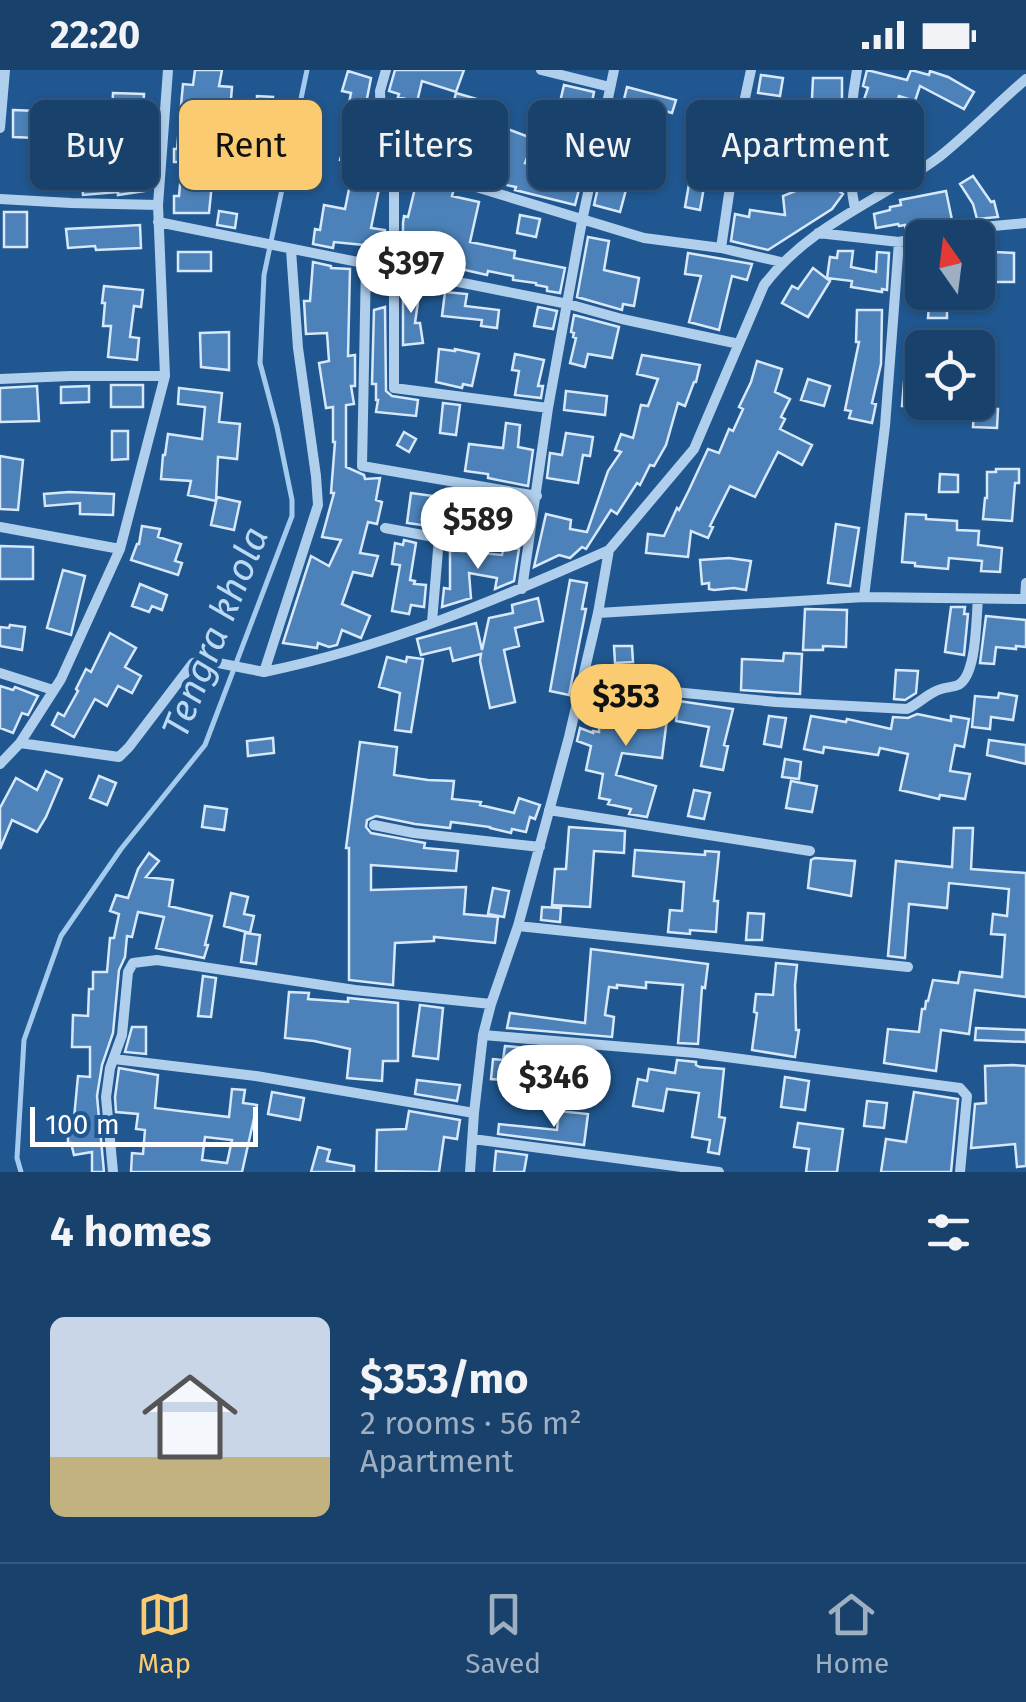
<!DOCTYPE html>
<meta charset="utf-8">
<style>
body{margin:0;font-family:"Fira Sans",sans-serif;background:#254c74;color:#f1f3f6;height:100vh;display:flex;flex-direction:column;font-size:38px;white-space:nowrap}
*{box-sizing:border-box;margin:0}
p{font-size:32px;color:#9fafc2}
.icon{flex:none;width:55px;height:55px;fill:none;stroke:currentColor;stroke-width:2;stroke-linecap:round;stroke-linejoin:round}
.map{position:relative;height:1102px;overflow:hidden}
.drawer{display:flex;flex-direction:column;background:#18416c;flex:1}
.drawer>*{flex:none}
.guide{position:absolute;left:30px;top:30px;width:968px;height:90px;display:flex;gap:20px}
.needle{width:65px;rotate:346deg}
.fabs{position:absolute;left:905px;top:150px;display:grid;gap:20px}
.fabs a{display:grid;place-items:center;width:90px;height:90px;border-radius:15px;background:#18416c;box-shadow:0 2px 8px #0004,0 0 0 2px #365a7f;font-size:50px}
.scale{position:absolute;left:30px;bottom:25px;width:228px;box-sizing:border-box;padding-left:10px;border:5px solid #fff;border-top:0;font-size:28px;line-height:35px;white-space:nowrap;color:#fff;-webkit-text-stroke:8px #205790;paint-order:stroke}
.price{position:absolute;translate:-50% -85px;padding:0 22px;border-radius:35px;background:#fff;color:#222;font-size:32px;line-height:65px;filter:drop-shadow(0 2px 5px #0008)}
.price::after{content:'';position:absolute;left:50%;top:60px;width:30px;height:22px;margin-left:-15px;background:inherit;clip-path:polygon(0 0,100% 0,50% 100%)}
.price.on{background:#facb71;color:#111}
ul{padding:0;list-style:none}
li{display:flex;align-items:center;gap:30px;height:250px;padding:0 50px}
li span{display:grid;place-items:center;flex:none;width:280px;height:200px;border-radius:15px;color:#555}
li>.icon{margin-inline-start:auto}
span .icon{width:120px;height:120px;fill:#fffc;stroke-width:1}
li b{font-size:42px}
h2{display:flex;justify-content:space-between;align-items:center;height:120px;padding:0 50px;font-size:42px}
.pill{padding:0 35px;border-radius:15px;background:#18416c;box-shadow:0 2px 8px #0004,0 0 0 2px #365a7f;font-size:35px;line-height:90px}
.pill.on{background:#facb71;color:#111}
.status{display:flex;justify-content:space-between;align-items:center;height:70px;padding:0 50px;background:#18416c;direction:ltr}
.status svg{height:28px;fill:currentColor}
.dock{display:flex;justify-content:space-around;align-items:center;height:140px;border-top:2px solid #365a7f;background:#18416c;font-size:28px;color:#9fafc2}
.dock a{display:grid;justify-items:center;gap:5px}
.dock .on{color:#facb71}
.map>svg:first-child{display:block}
</style>
<div class="status"><b>22:20</b><svg viewBox="0 0 49 12"><path d="M0 12V9h3v3zM5 12V6h3v6zM10 12V3h3v9zM15 12V0h3v12zM26 1h20v11H26zM47 4h2v5h-2z"/></svg></div>
<div class="map">
<svg width="1026" height="1102" viewBox="0 0 1026 1102">
<rect width="100%" height="100%" fill="#205790"/>
<g fill="none" stroke-linecap="round" stroke-linejoin="round">
<!-- stream -->
<path stroke="#a4caee" stroke-width="5" d="M21 1102 17 1088 24 970 61 866 121 779 205 675 292 446V430L277 357 260 293 264 205 307 0"/>
</g>
<!-- building -->
<path fill="#4c82b9" stroke="#d6e8f9" stroke-width="2.5" fill-rule="evenodd" d="M195 0H222L219 16 232 17 231 29 257 30V26L273 27 272 42H254L253 53 217 50 215 72H207V112L212 113 209 143H174V126H179L182 92H174V79H177L183 14 193 15Z
M395 0H464L456 22 422 11 417 32 398 27 399 24 389 21Z
M867 0 907 10 911 0 929 5 930 1 948 7 974 22 964 39 920 16 915 31 899 26 891 49 861 38 868 18 863 16Z
M348 1 371 8 364 44 372 46 368 67 377 69 379 74 376 88 383 90 377 114H380L371 158 385 160V177L334 172 333 178 313 174 315 159 320 160 324 135 345 139 354 94 340 90 351 55 348 54 352 39 348 38 351 23 342 21Z
M761 5 783 8 780 26 758 23Z
M813 8H842V32L837 30 838 62H831L828 94 841 95 839 121 843 124 832 139 768 180 731 171 735 144 749 147 750 140 785 145 783 126 805 117 809 81 801 80 802 68 810 69Z
M564 15 594 22 584 72 555 64 564 33 560 32Z
M627 17 676 30 672 43 642 35 635 71 642 73 638 95 633 94 620 142 594 135 600 109H603L611 67H615Z
M113 23 144 24 142 63 104 61 105 43H112Z
M456 23 477 29 473 43 507 54 505 58 534 69 525 93 551 99 552 94 583 104 575 135 515 120 516 117 486 111 487 105 460 97 459 102 402 85 404 75 446 88 456 54 452 53 456 39 452 38Z
M705 31 734 38 730 56 700 48Z
M13 40 37 41V68L13 67Z
M101 66 102 89 135 88 136 106 143 105 145 121 118 125V122L83 125 80 88 74 89 73 67Z
M692 69 727 76 723 107 713 105 716 88 689 82Z
M53 82 55 115 36 116 35 83Z
M882 85 885 106 867 110 864 88Z
M973 106 991 132 994 131 998 147 977 149 973 134 960 114Z
M415 108 454 119 452 126 479 132 470 172 515 181 514 188 565 198 560 223 547 221V217L536 215V213L513 210V206L488 201 487 205 404 186 406 178H403V153L404 146 408 147 415 118 412 117Z
M689 114 704 117 700 140 685 137Z
M946 121 952 150 906 162 905 155 899 156 898 154 876 158 874 144 890 140V137L901 135 900 130Z
M219 141 237 144 235 158 217 155Z
M4 142H27V177H4Z
M520 145 540 149 536 167 517 163Z
M140 155 141 178 96 180 95 176 68 178 66 159Z
M588 167 609 171 604 200 639 208 634 236 623 234 622 240 577 227Z
M922 176V196L906 198 908 179Z
M838 181H853L851 197 876 202 877 182 889 183 887 220 882 219V222L851 217 852 211 827 208 830 187 837 188Z
M178 182H211V201H178Z
M995 182 1014 183V212H995Z
M688 183 752 194 747 210 732 206 719 260 689 252 701 206 685 204Z
M313 192 331 196V198L350 199 348 286 355 285V316H351L354 334 346 335V397L364 405 365 409 380 408 376 430 382 432 377 454 368 452 360 483 378 486 372 506 353 502 342 534 370 546 361 568 342 560 337 575 329 577 318 573 317 578 283 573 311 486 329 496 341 470 322 467 334 423H331L335 372H333V337L326 338 319 293 329 291 327 263 306 264 304 231H310Z
M813 198 830 211 808 247 782 233 792 216 798 219Z
M403 215 420 218 415 253H420L423 273 403 275Z
M104 216 143 220 141 237 134 236 130 267 139 268 137 290 108 287 111 256H103L105 233H102Z
M445 222 467 224 465 236 499 240 497 258 481 256 482 250 442 246Z
M930 222 947 223V248H928Z
M385 237 386 321 392 326 418 330 416 346 376 342 378 330H376V314H372L374 240Z
M538 237 557 241 553 259 534 256Z
M857 240H882L881 294 872 333 876 334 872 353 849 348 851 341 845 340 859 272H856Z
M574 245 619 257 612 288 588 284 585 297 570 293 576 268 573 267 574 263 571 262Z
M229 262V300L201 297 200 263Z
M439 279 455 281V279L479 284 472 316 463 314 462 318 436 312Z
M515 284 544 290 538 316H543L541 328 515 325 519 301 512 300Z
M642 285 700 295 696 312H694L685 336 678 333 666 375 654 396 650 395 640 415 637 413 617 444 611 440 586 479 582 477 570 488 559 485 534 497 546 444 571 450 570 459 587 462 608 401 621 382 615 380 621 364 633 368 641 335 648 336 658 309 637 304Z
M757 291 782 299 775 322 790 329 781 347 785 349 780 359 812 375 802 395 778 382 755 427 730 416 710 456 713 457 708 468 691 461 688 487 646 483 648 464 664 466 677 438 679 440 689 420 708 379 719 383 729 359 733 361 743 339 739 337 751 312Z
M910 295 922 296V337L902 336 904 312H908Z
M808 309 830 316 824 336 801 330Z
M111 315H143V337H111Z
M37 316 39 351 0 352V318Z
M89 316V332L61 333V317Z
M179 318 222 323 219 352 240 354 237 389 218 387 216 431 188 425 191 411 161 409 163 385H165L168 364 202 369 205 337 178 334Z
M566 321 607 326 605 345 564 340Z
M443 333 460 335 456 365 440 363Z
M974 338 998 339 997 358 973 357Z
M506 353 520 355 518 377 533 380 528 416 488 408V404L465 401 469 374 503 378Z
M112 361H128V389L112 390Z
M404 362 416 369 409 382 397 375Z
M566 363 593 367 590 386 583 385 578 413 547 408 550 383 562 385Z
M0 386 23 390 18 440 0 439Z
M996 399H1019V413H1015L1012 451 983 449 985 428H987V402H996Z
M940 404 958 405V422H939Z
M69 422 114 424 113 445 80 444V433L45 436 44 424Z
M411 423 441 427 437 457 407 453Z
M217 427 240 432 234 460 211 455Z
M485 430 504 432 502 457 482 455Z
M906 444 926 445V449L957 451V460L979 461 978 475 1002 478 1000 502 981 501 982 491 949 488 948 499 915 496V493L902 492Z
M836 454 859 458 850 516 828 513Z
M142 456 160 459 158 467 181 474 175 491 182 493 178 505 131 490 137 474H139Z
M404 470 416 473 410 510 415 511 414 514 426 515 424 537 411 535 409 544 392 541 400 495 392 494 395 473 403 475Z
M0 476 33 477V509H0Z
M504 476 519 479 514 511 495 519 497 508 469 503 471 528 442 537 444 518 450 519V480L502 485Z
M729 488 751 491 746 520 734 518 714 520 709 519V513L702 514 700 490Z
M63 500 85 506 71 565 47 558Z
M570 510 587 513 582 539H586L569 625 550 621Z
M140 514 167 525 162 540 152 536 149 542 132 536Z
M538 528 543 551 515 558 519 576 504 580 515 632 490 638 480 591 481 584 453 591 450 578 421 585 417 569 476 553 482 580 489 548 513 543 512 535Z
M951 537H965L964 544H968L964 585 945 582Z
M805 539 847 540 846 577 823 576V580H803Z
M986 546 1026 550V577L1016 576V579L996 577 994 594 980 593Z
M10 555 25 557 22 580 0 576V557L9 558Z
M110 563 136 578 125 597 141 606 132 623 118 616 107 636 95 629 74 667 52 655 58 643 64 646 78 621 76 619 86 599 91 602Z
M614 576H632L633 592 615 593Z
M784 583 802 584 800 624 741 620 742 589 783 591Z
M387 587 406 592 407 587 423 589 411 662 395 660 400 623 379 617Z
M896 600 918 601 916 623 905 630 894 629Z
M0 616 13 620 15 617 38 626 28 645 22 643 13 663 0 658Z
M999 623 1017 626 1013 650 991 647 990 659 972 657 975 626 998 628Z
M612 625 651 628V637L668 641 662 688 622 683 616 705 656 716 647 747 629 744 631 739 608 734 610 730 599 728 603 704 586 700 591 676 577 671 580 658 593 663V661L599 662 600 641 611 642Z
M679 631 733 639 724 675 728 676 723 700 701 696 709 657 676 651Z
M917 644 951 651V646L969 649 964 677 955 675 950 701 970 704 965 729 940 725 939 729 900 720 908 684 880 678 878 685 824 677 823 683 804 679 811 646 846 652 847 649 891 659 893 647 908 648Z
M769 646 786 648 781 677 764 674Z
M273 668 274 683 248 686 247 671Z
M989 670 1026 675V694L987 685Z
M360 672 397 677 394 705 428 710 454 711 452 729 481 732 480 735 514 743 519 728 540 735 535 749 530 747 526 762 512 759 511 763 490 758V757L451 752 450 758 415 754 376 746 367 750 366 757 371 763 425 773 424 778 458 781 456 801 371 795V820L466 817 464 844 498 847 495 873 434 867V871L395 873 393 915 349 910V778H346Z
M785 689 801 692 799 709 782 707Z
M46 701 62 709 46 747 37 762 12 750 0 779V738L16 708 37 720Z
M99 706 116 713 107 735 90 728Z
M791 711 817 716 812 742 786 738Z
M694 720 710 723 704 749 688 746Z
M205 736 227 739 224 760 202 757Z
M569 757 625 761 624 783 594 781 590 837 552 835 555 799H566Z
M954 758H973L971 799 1026 803V927L975 920 969 964 941 960 936 1001 884 993 888 959 919 962 922 939H925L926 931H928L933 910 958 913 960 902 1002 907 1005 865 991 864 993 844 1007 846 1009 819 949 813 947 838 909 834 905 888 888 886 896 791 952 797Z
M635 780 705 785V781L719 782 714 831H718L716 862 690 860V864L668 862 670 840 682 841 684 812 633 806Z
M149 783 159 791 146 807 173 810 169 836 212 846 205 875H208L204 888 156 878 164 847 138 842 132 867 127 866 125 887 119 900 113 963 102 995 97 1026 104 1102H92V1082L74 1085 71 1073H68V1061H55V1048H74L78 1006 90 1007V977H72L73 945 88 946 89 919H93V902H107L110 868H114L119 844 110 841 116 825 128 828 138 799Z
M815 788 855 791 851 826 808 818 811 790Z
M493 818 509 821 504 847 488 844Z
M231 823 248 827 244 844 254 846 250 863 224 856Z
M542 837 561 838 560 852 541 850Z
M748 843 764 844 762 870H746Z
M245 863 260 865 256 894 241 892Z
M591 879 708 894 705 918 702 917 698 974 678 973 683 915 646 912V918L617 915V918L609 917 605 945 614 947 612 967 507 958 510 943 585 953Z
M776 893 797 895 795 915 796 960H799L795 987 752 980 757 943 754 942 756 924 773 925Z
M203 906 216 908 211 947 198 946Z
M289 922 309 923 308 929 348 932V928L398 933V991H383L382 1011 347 1008 350 979 314 971 285 968Z
M420 935 443 938 438 989 413 986Z
M132 957H146V984L125 982Z
M976 958 1026 960V972L975 970Z
M505 976 575 982 573 995H567L564 1015 491 1009 493 989 503 990Z
M677 990 696 992V995L700 997 724 999 719 1047 725 1048 719 1084 708 1082 710 1070 692 1067 699 1023 667 1019 663 1041 633 1036 638 1009 647 1011 649 999 675 1003Z
M1013 995 1026 996V1096L1017 1097 1015 1074 971 1078 975 1034 986 1033 985 996Z
M119 998 158 1005 155 1038 229 1047 232 1019 245 1020 243 1033 257 1035 242 1102H131L132 1083 143 1084 145 1060 136 1059 138 1044 116 1042 115 1027ZM205 1067 232 1070 227 1093 202 1090Z
M785 1007 809 1011 805 1040 781 1037Z
M417 1010 460 1015 457 1031 415 1024Z
M272 1022 304 1028 300 1050 268 1044Z
M914 1022 958 1029 951 1102H881L886 1069 906 1072Z
M867 1031 887 1033 884 1058 864 1056Z
M409 1041 460 1050 457 1069 444 1067 439 1102 376 1101 377 1060 406 1059Z
M559 1041 588 1044 584 1075 498 1064 499 1054 557 1060Z
M798 1053 843 1059 837 1102H806L809 1079 794 1077Z
M318 1077 330 1080 327 1091 354 1096V1102H311Z
M496 1081 527 1085 524 1102H494Z"/>
<g fill="none" stroke-linecap="round" stroke-linejoin="round">
<!-- street -->
<path stroke="#b0cfed" stroke-width="10" d="M386 0 380 21 381 53 394 92V318L548 338
M541 0 610 17
M0 58 5 0
M394 92 644 168 721 178 781 192
M0 129 71 133 158 135
M855 139C846 94 849 45 857 0
M158 152 568 234 622 249 739 274
M818 163 899 172 960 159 1026 153
M721 178 739 56 751 0
M291 180 298 278 316 406 318 435 264 602C383 578 499 529 609 480
M366 194 362 396 537 426
M0 309 70 306H165
M0 457 120 479
M385 458 439 468 432 552
M522 519 548 338 582 151 614 0
M864 527 885 356 899 172
M1025 529 1026 513
M598 543 864 527 1026 529
M0 603 53 620
M582 613 776 632 907 639C918 634 924 627 934 622 942 617 951 618 958 615 977 606 976 548 978 529
M20 673 119 687 129 677 193 593 203 590 264 602
M0 694 20 673 61 609 120 479 165 306 158 135 168 0
M549 740 810 781
M374 755 414 763 540 777
M518 856 908 897
M483 965 696 983 960 1018 967 1026 960 1102
M114 989 256 1006 474 1043
M473 1069 719 1102
M113 1102 106 1027 110 998 122 965 128 902 133 893 157 890 355 920 491 934
M470 1102 474 1043 483 965 491 934 518 856 569 667 598 543 609 480 694 379 764 215C810 154 880 131 939 87 969 63 997 34 1026 9"/>
</g>
<g text-anchor="middle" dominant-baseline="central" stroke-width="8" stroke-linejoin="round" paint-order="stroke">
<!-- water labels -->
<g font-size="38" font-style="italic" fill="#bcd9f4" stroke="#205790">
<text transform="translate(215 562) rotate(-68)">Tengra khola</text>
</g>
</g>
</svg>
<div class="fabs">
<a><svg class="needle" viewBox="-14 -14 28 28"><path d="M0-13l5 13h-10z" fill="#e53935"/><path d="M0 13l5-13h-10z" fill="#9fafc2"/></svg></a>
<a><svg class="icon" aria-label="locate" viewBox="0 0 24 24"><circle cx="12" cy="12" r="6"/><path d="M12 2v4M12 18v4M2 12h4M18 12h4"/></svg></a>
</div>
<div class="scale">100 m</div>
<b class="price" style="left:411px;top:246px">$397</b>
<b class="price" style="left:478px;top:502px">$589</b>
<b class="price on" style="left:626px;top:679px">$353</b>
<b class="price" style="left:554px;top:1060px">$346</b>
<div class="guide">
<a class="pill">Buy</a>
<a class="pill on">Rent</a>
<a class="pill">Filters</a>
<a class="pill">New</a>
<a class="pill">Apartment</a>
</div>
</div>
<section class="drawer">
<h2>4 homes<svg class="icon" aria-label="filters" viewBox="0 0 24 24"><path d="M4 7h16M4 17h16"/><circle cx="9" cy="7" r="2"/><circle cx="15" cy="17" r="2"/></svg></h2>
<ul>
<li><span style="background:linear-gradient(#c9d6e8 70%,#c2b280 0)"><svg class="icon" aria-label="home" viewBox="0 0 24 24"><path d="M3 11l9-7 9 7M6 9v11h12V9"/></svg></span><div><b>$353/mo</b><p>2 rooms · 56 m²</p><p>Apartment</p></div></li>
</ul>
</section>
<nav class="dock">
<a class="on"><svg class="icon" aria-label="map" viewBox="0 0 24 24"><path d="M3 6l6-2 6 2 6-2v14l-6 2-6-2-6 2zM9 4v14M15 6v14"/></svg>Map</a>
<a><svg class="icon" aria-label="saved" viewBox="0 0 24 24"><path d="M7 4h10v16l-5-4-5 4z"/></svg>Saved</a>
<a><svg class="icon" aria-label="home" viewBox="0 0 24 24"><path d="M3 11l9-7 9 7M6 9v11h12V9"/></svg>Home</a>
</nav>
